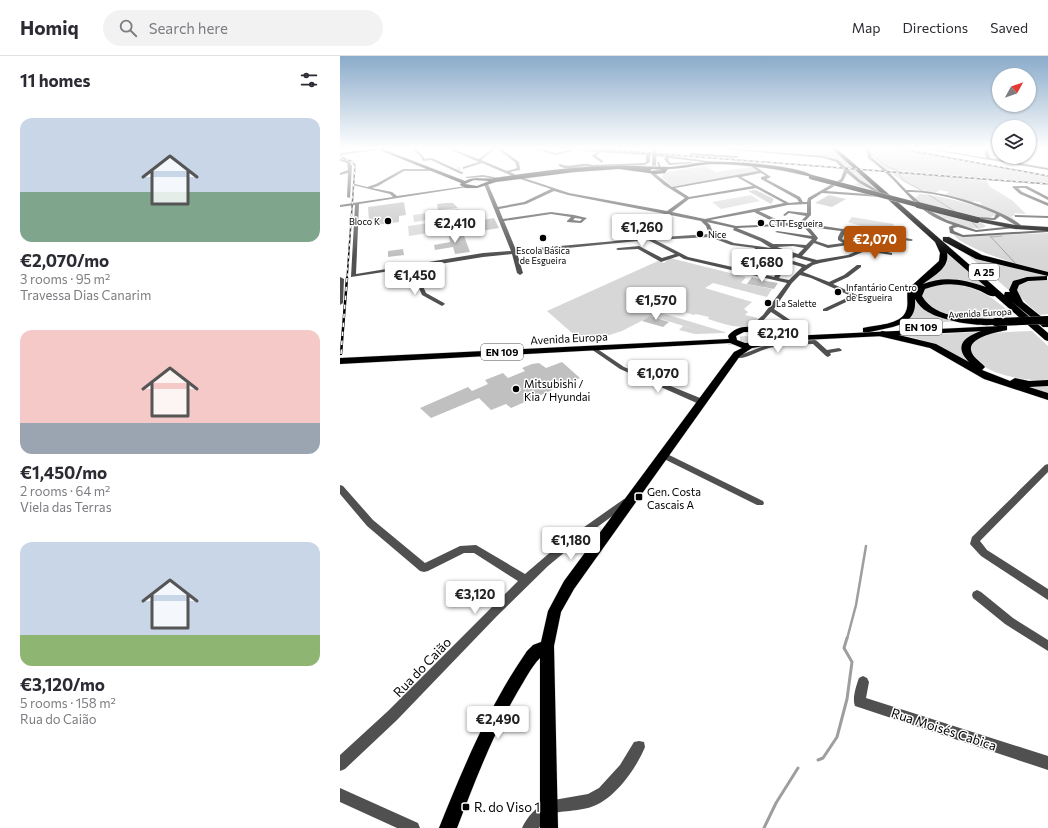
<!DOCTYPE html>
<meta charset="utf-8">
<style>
body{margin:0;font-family:Commissioner,sans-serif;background:#f2f2f3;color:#2b2b33;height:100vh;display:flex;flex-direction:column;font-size:15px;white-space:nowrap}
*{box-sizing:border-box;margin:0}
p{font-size:13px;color:#7c7c81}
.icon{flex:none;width:22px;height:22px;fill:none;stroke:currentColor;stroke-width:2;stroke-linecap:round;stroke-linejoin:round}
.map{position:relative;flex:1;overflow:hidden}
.sheet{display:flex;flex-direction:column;background:#fff;width:340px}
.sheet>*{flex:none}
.needle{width:26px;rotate:50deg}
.tools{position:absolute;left:652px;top:12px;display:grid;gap:8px}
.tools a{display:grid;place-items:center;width:44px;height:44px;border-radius:50%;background:#fff;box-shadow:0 1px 3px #0004;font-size:20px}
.price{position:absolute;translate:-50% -34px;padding:0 9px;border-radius:4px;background:#fff;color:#222;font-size:13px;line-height:26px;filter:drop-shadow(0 1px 2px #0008)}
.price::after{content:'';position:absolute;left:50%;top:24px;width:12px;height:9px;margin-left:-6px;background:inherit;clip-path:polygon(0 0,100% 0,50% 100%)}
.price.on{background:#b45309;color:#fff}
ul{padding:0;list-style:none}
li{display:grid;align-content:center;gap:8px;height:212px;padding:0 20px}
li span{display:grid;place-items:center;height:124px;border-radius:12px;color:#555}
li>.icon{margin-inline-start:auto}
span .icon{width:72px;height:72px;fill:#fffc;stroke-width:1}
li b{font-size:17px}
h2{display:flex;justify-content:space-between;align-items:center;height:48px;padding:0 20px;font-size:17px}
header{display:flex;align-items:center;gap:24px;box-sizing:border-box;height:56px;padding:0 20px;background:#fff;border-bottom:1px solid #e1e1e2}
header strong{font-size:19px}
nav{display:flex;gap:22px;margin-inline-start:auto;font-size:14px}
.search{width:280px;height:36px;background:#f2f2f3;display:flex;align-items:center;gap:10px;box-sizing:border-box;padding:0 14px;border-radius:22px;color:#7c7c81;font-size:15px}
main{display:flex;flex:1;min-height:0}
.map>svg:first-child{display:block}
</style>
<header>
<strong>Homiq</strong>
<div class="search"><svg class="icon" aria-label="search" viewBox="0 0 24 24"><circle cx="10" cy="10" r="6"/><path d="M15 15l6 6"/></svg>Search here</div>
<nav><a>Map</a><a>Directions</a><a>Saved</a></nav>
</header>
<main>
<section class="sheet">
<h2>11 homes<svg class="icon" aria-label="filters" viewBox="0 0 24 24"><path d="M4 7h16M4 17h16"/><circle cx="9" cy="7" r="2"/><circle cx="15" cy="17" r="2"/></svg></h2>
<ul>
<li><span style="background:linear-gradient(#c9d6e8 60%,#7fa58c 0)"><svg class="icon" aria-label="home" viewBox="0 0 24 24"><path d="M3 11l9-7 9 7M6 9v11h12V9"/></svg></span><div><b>€2,070/mo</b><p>3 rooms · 95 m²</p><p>Travessa Dias Canarim</p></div></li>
<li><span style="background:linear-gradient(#f6c9c9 75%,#9aa5b1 0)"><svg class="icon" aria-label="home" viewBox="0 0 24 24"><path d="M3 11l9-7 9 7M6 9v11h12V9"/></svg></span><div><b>€1,450/mo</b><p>2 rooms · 64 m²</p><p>Viela das Terras</p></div></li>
<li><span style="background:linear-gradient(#c9d6e8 75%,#8fb573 0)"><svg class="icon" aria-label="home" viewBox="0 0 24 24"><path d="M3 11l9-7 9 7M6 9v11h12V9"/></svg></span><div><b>€3,120/mo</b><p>5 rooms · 158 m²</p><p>Rua do Caião</p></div></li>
</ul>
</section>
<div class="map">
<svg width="708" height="772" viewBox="0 0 708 772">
<rect width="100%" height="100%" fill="#fff"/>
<!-- green -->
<path fill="#d7d7d7" d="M437 92H490L537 133 521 131 514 128 522 126C515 120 507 110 499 105 483 95 438 96 418 95Z
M530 92H554L708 121V127L547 114 529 98Z
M365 110 376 116 411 111 419 116 333 131 322 122 323 117 327 116Z
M549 115 647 125 649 130 673 145 686 158 674 157 676 160H671L679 168 677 167 659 156 640 149 642 147 634 145 631 147 605 139 609 136 600 134 595 137 602 138C580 136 566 129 549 115Z
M579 138C590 137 648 151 656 159L648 162H642L579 146 575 142Z
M411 139 420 145 381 153 372 146Z
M586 152 642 167 646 170C635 180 597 158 586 152Z
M119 153 120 159 74 166 73 159Z
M512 161 554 168 551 176 554 177 553 180 525 176 527 172 508 166Z
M105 165 108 174 69 180 68 170Z
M708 177V216C687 211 624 194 613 178L625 180Z
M624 196 708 220V221C695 220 681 219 671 228V236Z
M607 197 649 234 621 225 585 228 579 248 622 265 554 269 563 266 576 233 607 207Z
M330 202 406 221 401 227 432 233 427 241 373 227 365 232 412 246 404 253 408 256 405 259 418 262C411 279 381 267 368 263L369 261 356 258 354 259 328 251 318 256 385 276V277L355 278 339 274 343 270 357 274 311 260 282 275 248 286 232 277 207 255 318 205 324 207Z
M690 224H708V258L700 259C692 251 678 243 677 231L682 226Z
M610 228C639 231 653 241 674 260 645 262 601 269 582 240 583 228 600 229 610 228Z
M692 275 708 290V324C690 326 631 318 631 292 631 287 635 283 640 281 655 275 676 276 692 275Z
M636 276C628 281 619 287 626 297 646 326 676 326 708 329V339C689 333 667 329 649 319 618 303 603 288 566 280Z"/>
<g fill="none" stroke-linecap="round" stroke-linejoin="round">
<!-- stream-far2 -->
<path stroke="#9e9e9e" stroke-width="1" d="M530 98 548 111 557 114 563 124 584 136
M589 139 616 156
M630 164 638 172
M650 180 677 209
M651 181 662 180"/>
<!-- stream-far1 -->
<path stroke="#9e9e9e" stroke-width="2.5" d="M507 583 516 549 526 490"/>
<!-- stream -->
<path stroke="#9e9e9e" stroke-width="3" d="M478 704 483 702 497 681 507 643 512 606 504 592 507 582
M424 772 436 747 458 712"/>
</g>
<!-- building -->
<path fill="#c0c0c0" d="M416 134 434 143 431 148 408 135Z
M489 139 506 143 492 151 475 147Z
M64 146 66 159 59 160V166L36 169V163L29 164 28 151Z
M106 147H113L118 152 98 154 97 148Z
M154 162 159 172 135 176 132 168 138 167 137 165Z
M123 177 130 196 115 198 113 191 95 194 94 189 110 186 109 179Z
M63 193 64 199 48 201V195Z
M412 221 426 225 438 227 434 233 407 228Z
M310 260 329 266 323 271 302 265Z
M222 306 240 322 171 352 166 348 151 354 139 342 91 362 80 352 128 331 132 335 148 328 145 324 163 317 168 322 185 315 182 312 192 308 199 307 206 312Z"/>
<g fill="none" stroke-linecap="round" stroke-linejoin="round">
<!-- minor-tunnel -->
<path stroke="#d9d9d9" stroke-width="4" stroke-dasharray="4 2" stroke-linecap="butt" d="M117 113 124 112"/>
<!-- major-tunnel-far1 -->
<path stroke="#d9d9d9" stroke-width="4.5" stroke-dasharray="4.5 2.5" stroke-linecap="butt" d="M42 92 48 94"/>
<!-- major-tunnel -->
<path stroke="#d9d9d9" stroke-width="8" stroke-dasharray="8 4" stroke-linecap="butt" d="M388 285 431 283"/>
<defs>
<path id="major" d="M42 93 125 125C135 120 144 124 155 122 195 116 235 110 276 110 294 109 312 111 330 111 344 110 356 106 370 106 393 105 456 109 474 120L472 121C439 113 405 108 371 108 356 109 342 113 328 113L325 117 316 118 279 113 235 116 156 126 137 132H126L120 129 121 127 42 95ZM312 113 323 114 310 115ZM134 124 149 125 137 130 125 128Z
M637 162 675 169 708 171V175L675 173 635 165V163Z
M661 270H664V274L443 285 439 287 412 292 400 300 234 533 221 556 214 590 218 772H200V602C191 611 185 624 178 635 153 678 135 725 117 772H99C124 710 149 650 187 595L193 589 201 586 208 555 224 525 384 309 394 296 402 292 390 287 0 308V302L389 283 388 280C398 267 419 268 429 281ZM404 276H413L422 282 420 286 405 287 397 284 396 280Z"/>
<path id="highway" d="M491 92H496L664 239 665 236H670L669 234 673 225 687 221 707 220V224L688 225 679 229 677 234 683 246 708 266V271H703L671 245 708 277V285L705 284 655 240C649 241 644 236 638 234 621 227 603 226 585 233L582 240C596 264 631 262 656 263L659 264V268C642 272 603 265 588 256 582 253 578 248 575 243 577 267 559 270 539 274 533 275 528 277 523 276V272C535 269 561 269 566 255 569 248 566 240 568 233L599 205 600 197 595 186ZM607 197 646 231C626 224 604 219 583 228 593 220 610 212 607 197Z
M603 181H609L642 199 708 216V220L636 203 603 185Z
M664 269 667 270V274C658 276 629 281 631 294 632 301 641 306 645 311L642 314 670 325 675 322 689 325 708 324V330L689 331 708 337V344L644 323 590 292 539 280 537 278 542 275 596 288 629 306C604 281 647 273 664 269Z"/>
</defs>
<!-- major casing -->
<use href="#major" stroke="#dbdbdb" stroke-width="1"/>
<!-- highway casing -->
<use href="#highway" stroke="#dbdbdb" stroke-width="1"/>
<!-- minor -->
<path fill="#505050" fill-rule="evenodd" d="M44 92H53L0 99V97Z
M72 92H76L85 103 92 102 124 117 121 118 91 104 83 105 81 101Z
M106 92H111L138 103 141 102 153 92H160L179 106 180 114 170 116 178 120 229 137 327 155 345 142 324 129 311 118V116H313L332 131 418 115 412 111 413 109 431 121 426 123 460 141 463 146H467L468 142 501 123 504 114 496 106 484 102 384 93 386 92 484 100 498 104 520 124 542 137 539 138 518 126 507 117 503 125 486 135 541 139 543 140 541 141 482 137 471 144V159L463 167 503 173 505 172 507 173 571 183 573 184 571 185 541 181 528 192 552 197V199L525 195 511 201 480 207 473 209 463 216 489 226 504 219 517 209H521V211L508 221 493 228 519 240 487 255H483V253L511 240 471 222 460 219 452 227 434 253 462 272 459 274 457 273 431 256 419 269 436 275V277L434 278 418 272 417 271 410 275 407 273 423 259 447 227 344 203 339 200 321 206 298 193 278 194 276 193 278 192 299 190 322 202 335 198 308 184 177 197 183 217 180 219 177 217 172 198 143 201 75 212 86 237 104 247 105 248 102 250 82 239 70 212 11 221 15 149 0 151V149L53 141 50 138 13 129 15 128 27 131 36 128 63 113H92L94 114 92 115H64L38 130 32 132 52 136 57 140 126 130 128 131 19 148 16 218 143 197 171 195 144 128 146 127 148 128 158 151 184 146 211 133 177 122 142 107 123 113V111L139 106ZM156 92 175 106 177 112 167 115 141 104ZM421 117 426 120 421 121V123L457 143 459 146 449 147 401 121ZM397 121 413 130 349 141 335 132ZM416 132 444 147 365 163 332 156 349 143ZM214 135 228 139 361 165 366 170 369 178 308 182 176 194 164 165 211 158 231 161 227 165V166L241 167 247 162 234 159 211 156 163 163 159 153 186 148ZM467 148V157L448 155 443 159 445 160 449 157 466 160 459 167H444L419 155 448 149ZM414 156 438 168 396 170 370 164ZM235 162 242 163 240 165 233 164ZM367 166 394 172 393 174 420 185 431 192 394 187 374 179 370 169ZM460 169 463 170 472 180 437 175 435 176 472 183 466 189 453 188H433L424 183 397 172ZM469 171 501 175 498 181V184L503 187 488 189 476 185 478 182ZM505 176 536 180 522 192 502 183ZM370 181 391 189 415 192 406 214 348 201 315 184ZM474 187 488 192 508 189 519 194 508 199 477 204 462 200ZM453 190 464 192 458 198 437 191ZM420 193 437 195 450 199 443 203H440L418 199ZM417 201 436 206V207L429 215 436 218 434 221 410 215ZM455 201 472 206 466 209 450 204ZM441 207H448L462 211 449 224 439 222 442 217 435 214Z
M191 92H196L216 97 230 94 232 95 216 99Z
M218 92 308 97 383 107 381 108 329 102 328 103 330 107 351 106 353 107 329 109 324 103 326 101 310 99V106L305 109 252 111C240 108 229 117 218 109L220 108C232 113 241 105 252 109L304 107 306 106V99L260 96 256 100 263 105 262 107 252 100 257 96Z
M526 92H530L531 101 549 116 566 134C596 133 657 150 681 169L677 170 660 160 655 164 636 163V162L638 161 654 162 656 158C632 147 595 135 568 136L590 155 607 164 636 174 675 170 677 171 675 172 636 176 618 171 613 172 614 175 623 179 708 174V176L623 181 610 177 609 171 613 169C581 159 570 140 547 118 541 112 534 107 528 102Z
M581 92H588L646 102 644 95 646 92H650L648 95 650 102 708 112V114Z
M351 97 397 100 399 101 397 102 350 99Z
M0 103 9 105 12 110 10 142 7 141 8 117 0 119V117L8 114 7 107 0 105Z
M317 106H319L321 112H319Z
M143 119 159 122 157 123 143 121 127 122 125 121Z
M674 130H687L708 141V144L685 132H678L682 136 708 147V150L680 138 672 131Z
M675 159 708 160V162L677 161H675Z
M0 221 4 223 3 247 0 249Z
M475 284 477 285 487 294 499 292 502 294 501 295 490 297 491 299 488 301 486 300 473 288C456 289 439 288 423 294 414 297 401 306 393 300L394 299 403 298 432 287Z
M253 290 284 311 365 344 366 346 362 348H359L280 313 251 293 250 292Z
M323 396 423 445 424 447 423 449H417L320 401 319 399Z
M708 408V416L640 485 647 494 708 533V544L641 500 630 488 632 481 705 409Z
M0 429 3 430 33 464 85 507 120 490 136 489 185 518 220 488 284 443H290L291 445 290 447 237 486 208 510 157 560 57 664 5 713 0 715V699L48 655 178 525 134 497H124L88 515 84 516 80 515 27 470 0 438Z
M637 534 641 536 673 562 708 584V595L665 568 633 542 632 539 633 536Z
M523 620 527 622 529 626 526 642 708 700V714L515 650C512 643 516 630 519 622Z
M299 685 304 686 305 691C296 713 274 744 251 751 241 755 218 755 211 758 207 761 202 768 199 772H182C186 762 198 749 208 745L248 738 259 732 280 709 294 686Z
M0 732 78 767 80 772H57L0 746Z"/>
<!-- major -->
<use href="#major" fill="#000" fill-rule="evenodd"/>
<!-- highway -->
<use href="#highway" fill="#000" fill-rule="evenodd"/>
<defs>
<path id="rail-far1" d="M245 92 708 128
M557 92 708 120
M0 93 20 92
M0 101 11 105 15 109 7 223"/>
<path id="rail" d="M1 298 7 222"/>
</defs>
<!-- rail-far1 casing -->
<use href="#rail-far1" stroke="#000" stroke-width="1.5"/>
<!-- rail casing -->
<use href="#rail" stroke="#000" stroke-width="2.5"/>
<!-- rail-far1 -->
<use href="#rail-far1" stroke="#fff" stroke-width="1" stroke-dasharray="3" stroke-linecap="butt"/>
<!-- rail -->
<use href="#rail" stroke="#fff" stroke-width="1.5" stroke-dasharray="4.5" stroke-linecap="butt"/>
<defs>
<path id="major-bridge-far2" d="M471 121 582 150"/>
<path id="major-bridge-far1" d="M578 149 637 164"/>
<path id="major-bridge" d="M656 266 708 264"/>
</defs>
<!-- major-bridge-far2 casing -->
<use href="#major-bridge-far2" stroke="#dbdbdb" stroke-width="5" stroke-linecap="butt"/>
<!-- major-bridge-far1 casing -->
<use href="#major-bridge-far1" stroke="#dbdbdb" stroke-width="6" stroke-linecap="butt"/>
<!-- major-bridge casing -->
<use href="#major-bridge" stroke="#dbdbdb" stroke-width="8" stroke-linecap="butt"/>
<!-- minor-bridge -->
<path stroke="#505050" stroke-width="4" d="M314 108 315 92"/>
<!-- major-bridge-far2 -->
<use href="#major-bridge-far2" stroke="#000" stroke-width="4.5"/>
<!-- major-bridge-far1 -->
<use href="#major-bridge-far1" stroke="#000" stroke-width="6"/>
<!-- major-bridge -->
<use href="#major-bridge" stroke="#000" stroke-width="8"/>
</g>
<!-- sky -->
<linearGradient id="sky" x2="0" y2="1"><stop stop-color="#8aabca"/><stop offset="0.46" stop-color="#fff"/><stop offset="1" stop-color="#fff" stop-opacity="0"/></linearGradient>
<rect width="708" height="200" fill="url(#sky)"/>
<!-- markers -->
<g fill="#000" stroke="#fff" stroke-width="1.5">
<circle cx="48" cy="165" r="4"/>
<circle cx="421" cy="167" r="4"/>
<circle cx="360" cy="178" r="4"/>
<circle cx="203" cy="182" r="4"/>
<circle cx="498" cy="236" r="4"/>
<circle cx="428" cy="247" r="4"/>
<circle cx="176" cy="333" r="4"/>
<rect x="295" y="437" width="8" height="8" rx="2"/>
<rect x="122" y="747" width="8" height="8" rx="2"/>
</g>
<g text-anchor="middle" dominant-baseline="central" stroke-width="3" stroke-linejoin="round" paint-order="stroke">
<!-- far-poi labels -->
<g font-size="9" fill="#000" stroke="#fff" text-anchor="start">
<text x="40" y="165" text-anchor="end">Bloco K</text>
<text x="429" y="167">CTT Esgueira</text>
<text x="368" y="178">Nice</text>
<text x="203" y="194" text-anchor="middle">Escola Básica<tspan x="203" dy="10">de Esgueira</tspan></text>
<text x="506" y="231">Infantário Centro<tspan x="506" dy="10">de Esgueira</tspan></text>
<text x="436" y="247">La Salette</text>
</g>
<!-- far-street labels -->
<g font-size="9" fill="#000" stroke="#fff">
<text transform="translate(640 257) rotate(-3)">Avenida Europa</text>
</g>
<!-- shield labels -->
<g fill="#fff" stroke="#4c4c4c" stroke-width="1">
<rect x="629" y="208" width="30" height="16" rx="3"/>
<rect x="560" y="263" width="42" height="16" rx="3"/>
<rect x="141" y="288" width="42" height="16" rx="3"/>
</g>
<g font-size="10" font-weight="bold" fill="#000">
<text x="644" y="216">A 25</text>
<text x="581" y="271">EN 109</text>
<text x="162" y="296">EN 109</text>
</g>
<!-- street labels -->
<g font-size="11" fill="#000" stroke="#fff">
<text transform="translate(229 282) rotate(-3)">Avenida Europa</text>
</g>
<!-- poi labels -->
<g font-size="11" fill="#000" stroke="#fff" text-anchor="start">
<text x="184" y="327">Mitsubishi /<tspan x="184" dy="13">Kia / Hyundai</tspan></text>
<text x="307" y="435">Gen. Costa<tspan x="307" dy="13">Cascais A</tspan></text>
</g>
<!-- near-street labels -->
<g font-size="13" fill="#000" stroke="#fff">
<text transform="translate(82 611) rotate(-46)">Rua do Caião</text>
<text transform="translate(604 673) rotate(18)">Rua Moisés Cabica</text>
</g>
<!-- near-poi labels -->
<g font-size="13" fill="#000" stroke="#fff" text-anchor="start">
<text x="134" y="751">R. do Viso 1</text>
</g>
</g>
</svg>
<div class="tools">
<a><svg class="needle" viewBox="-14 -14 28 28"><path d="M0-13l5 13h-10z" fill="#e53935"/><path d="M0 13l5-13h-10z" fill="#7c7c81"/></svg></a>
<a><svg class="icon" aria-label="layers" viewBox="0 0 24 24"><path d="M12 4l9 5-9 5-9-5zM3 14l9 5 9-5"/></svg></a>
</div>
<b class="price" style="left:115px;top:188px">€2,410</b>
<b class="price" style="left:302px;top:192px">€1,260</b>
<b class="price on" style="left:535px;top:204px">€2,070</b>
<b class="price" style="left:422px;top:227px">€1,680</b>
<b class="price" style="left:75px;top:240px">€1,450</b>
<b class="price" style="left:316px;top:265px">€1,570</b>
<b class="price" style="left:438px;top:298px">€2,210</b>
<b class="price" style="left:318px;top:338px">€1,070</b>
<b class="price" style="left:231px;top:505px">€1,180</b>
<b class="price" style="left:135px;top:559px">€3,120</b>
<b class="price" style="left:158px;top:684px">€2,490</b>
</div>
</main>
